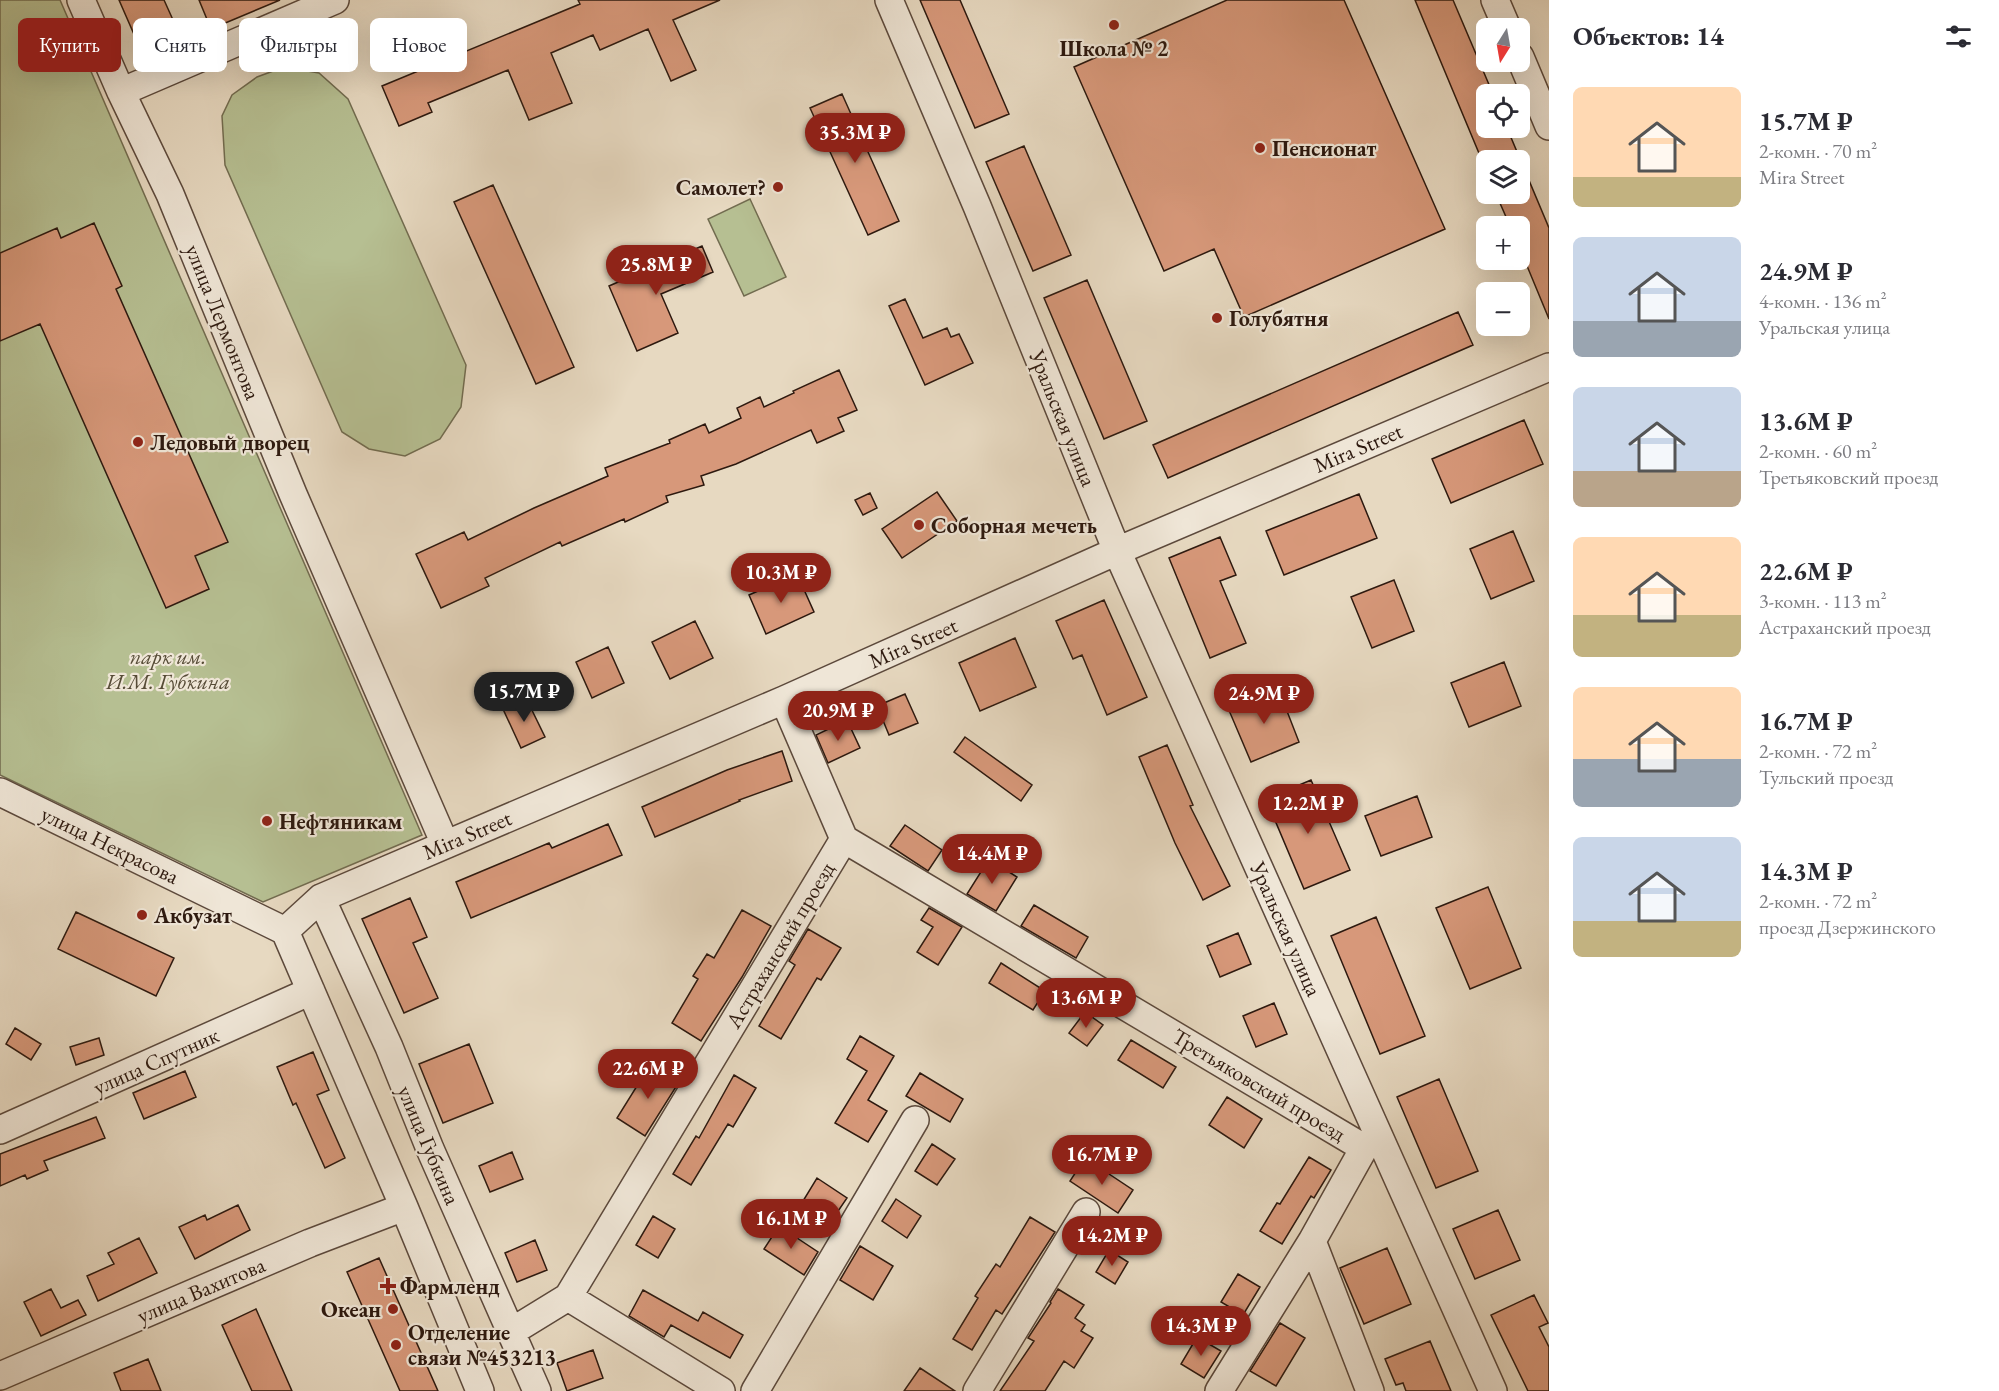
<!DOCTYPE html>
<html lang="ru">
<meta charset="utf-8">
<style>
body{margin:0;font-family:"EB Garamond",serif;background:#f2f2f3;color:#2b2b33;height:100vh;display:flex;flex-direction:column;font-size:22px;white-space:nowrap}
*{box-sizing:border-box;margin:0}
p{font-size:20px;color:#7c7c81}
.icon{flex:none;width:33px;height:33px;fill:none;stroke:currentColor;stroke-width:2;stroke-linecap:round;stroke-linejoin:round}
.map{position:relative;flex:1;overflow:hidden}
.details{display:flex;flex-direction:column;background:#fff;width:450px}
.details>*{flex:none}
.top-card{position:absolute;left:18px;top:18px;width:570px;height:54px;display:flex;gap:12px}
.needle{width:39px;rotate:191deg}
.buttons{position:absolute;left:1476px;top:18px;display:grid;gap:12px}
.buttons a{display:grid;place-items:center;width:54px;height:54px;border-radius:9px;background:#fff;box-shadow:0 6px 24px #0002;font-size:30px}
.price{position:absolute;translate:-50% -51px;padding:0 14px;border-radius:21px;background:#8f2418;color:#fff;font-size:20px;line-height:39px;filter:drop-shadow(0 2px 3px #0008)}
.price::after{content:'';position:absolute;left:50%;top:36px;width:18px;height:14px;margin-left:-9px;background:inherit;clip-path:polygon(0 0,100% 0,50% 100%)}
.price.on{background:#222;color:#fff}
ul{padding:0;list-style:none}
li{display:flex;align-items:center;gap:18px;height:150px;padding:0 24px}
li span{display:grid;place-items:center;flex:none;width:168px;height:120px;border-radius:9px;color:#555}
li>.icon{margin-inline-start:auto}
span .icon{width:72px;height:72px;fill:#fffc;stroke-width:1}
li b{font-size:26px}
h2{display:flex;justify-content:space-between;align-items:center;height:72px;padding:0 24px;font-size:26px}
.tag{padding:0 21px;border-radius:9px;background:#fff;box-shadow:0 6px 24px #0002;font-size:21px;line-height:54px}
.tag.on{background:#8f2418;color:#fff}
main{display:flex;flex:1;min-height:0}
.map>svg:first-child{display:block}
</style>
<main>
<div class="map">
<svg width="1549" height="1391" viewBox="0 0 1549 1391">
<rect width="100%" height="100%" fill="#e7d9c1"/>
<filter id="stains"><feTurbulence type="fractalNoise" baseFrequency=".00333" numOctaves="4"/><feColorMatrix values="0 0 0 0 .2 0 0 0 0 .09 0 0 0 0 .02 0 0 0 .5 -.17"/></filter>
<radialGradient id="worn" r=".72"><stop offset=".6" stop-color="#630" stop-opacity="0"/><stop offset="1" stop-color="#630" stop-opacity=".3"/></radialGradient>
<!-- green -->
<path fill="#b6bf92" stroke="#726c50" stroke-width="1.5" d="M0 0H60L422 835 263 902 0 775Z
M284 67 319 73 348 99 466 365 461 407 440 439 405 456 369 449 342 432 225 165 222 116 232 95 257 77Z
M750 199 786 277 744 296 708 219Z"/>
<!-- building -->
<path fill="#d7987a" stroke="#2d190f" stroke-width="1.5" d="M119 0H164L178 31 140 48Z
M199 0H280L211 29Z
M578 0H720L673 20 696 70 671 81 648 29 600 50 593 35 551 53 572 103 529 120 508 70 428 103 432 112 399 126 382 86 580 4Z
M920 0H960L1009 114 975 128Z
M1227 0H1344L1445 229 1244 317 1214 249 1164 271 1074 67Z
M1415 0H1453L1493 94H1486V128H1507L1549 228V319L1520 249V226H1510L1496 194H1520V160H1486V170Z
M842 94 899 221 868 235 810 108Z
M1024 146 1071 255 1033 271 986 162Z
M493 185 574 367 536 384 454 202Z
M94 223 122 286 116 289 228 542 195 556 209 589 166 608 40 324 0 341V253L57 228 61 238Z
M702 246 713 272 661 294 678 333 637 351 609 286Z
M1087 280 1147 421 1104 439 1044 298Z
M905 299 923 338 947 328 951 337 959 334 973 363 925 385 889 306Z
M1458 312 1473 345 1168 478 1153 445Z
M839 370 857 410 838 418 844 431 817 443 811 430 736 464 701 476 704 485 666 496 668 502 625 522 624 519 562 546 560 542 485 578 489 586 441 608 416 554 464 532 468 540 534 508 608 476 605 468 670 443 669 440 705 424 709 433 741 418 737 408 760 397 764 407 794 393 793 391Z
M1524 420 1543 464 1451 503 1432 459Z
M937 492 957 521 902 558 882 529Z
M870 493 877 508 863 515 855 500Z
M1359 494 1377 538 1284 575 1266 531Z
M1513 531 1534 581 1491 599 1470 549Z
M1220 537 1236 575 1220 581 1246 643 1210 658 1169 558Z
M797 574 814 612 766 634 749 595Z
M1394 580 1414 631 1372 648 1351 597Z
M1104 600 1147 697 1107 715 1082 655 1073 659 1056 621Z
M695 621 713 658 670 679 652 642Z
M1015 638 1036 687 980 711 959 663Z
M608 647 624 683 592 698 576 662Z
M1504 662 1521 706 1469 727 1451 683Z
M1278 688 1299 742 1251 762 1228 708Z
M905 694 918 723 889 735 877 706Z
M526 698 545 737 521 748 503 709Z
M847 720 860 748 828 763 816 735Z
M965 737 1032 785 1021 801 954 752Z
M1167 745 1193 805 1190 806 1230 886 1203 900 1175 843 1139 757Z
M782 751 792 781 739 800 740 801 655 837 642 807 727 770Z
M1311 780 1350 870 1304 889 1266 799Z
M1417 796 1432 837 1381 856 1365 816Z
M608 824 622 855 471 918 456 882 549 843 552 848Z
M905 825 942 850 928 871 890 846Z
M989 859 1017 877 996 911 967 894Z
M1488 887 1521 968 1470 989 1436 908Z
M410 898 427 937 413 943 438 998 404 1013 362 919Z
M1034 905 1088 937 1076 958 1021 926Z
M929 908 962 927 938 965 917 952 933 927 921 920Z
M742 910 771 926 742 977 701 1041 672 1023 698 979 693 976 707 954 714 958Z
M76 912 174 958 156 996 58 949Z
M1376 917 1425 1036 1380 1054 1331 936Z
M808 929 841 948 821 980 817 978 781 1039 759 1026 795 965 789 961Z
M1238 933 1251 964 1220 977 1207 946Z
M1001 963 1045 991 1033 1010 989 983Z
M1274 1003 1287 1034 1256 1047 1243 1016Z
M1085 1012 1103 1025 1087 1046 1069 1033Z
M15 1028 41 1044 31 1060 6 1044Z
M860 1036 894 1056 868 1100 887 1111 868 1142 835 1123 867 1071 847 1059Z
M99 1038 104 1055 76 1065 70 1047Z
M1131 1040 1176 1067 1163 1088 1118 1060Z
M469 1044 493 1103 443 1123 419 1064Z
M313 1052 329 1090 317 1095 345 1158 325 1168 296 1103 293 1105 277 1067Z
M650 1065 679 1082 645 1136 617 1118Z
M185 1071 196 1097 144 1119 133 1093Z
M920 1073 963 1099 950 1122 906 1096Z
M734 1075 756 1088 733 1127 728 1124 691 1185 673 1174 696 1136 699 1138Z
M1439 1079 1478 1171 1436 1188 1397 1097Z
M1227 1097 1262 1119 1244 1148 1209 1125Z
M96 1117 105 1138 44 1161 48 1170 27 1179 25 1175 0 1186V1154Z
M932 1144 955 1159 937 1185 915 1171Z
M512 1152 523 1179 490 1192 479 1166Z
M1309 1157 1331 1170 1314 1198 1311 1196 1282 1244 1260 1231 1277 1203 1280 1204Z
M1085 1158 1133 1190 1118 1213 1070 1181Z
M817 1178 847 1198 832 1220 803 1201Z
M896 1199 921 1216 907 1238 882 1221Z
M238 1205 250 1230 195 1259 179 1227 205 1215 207 1220Z
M1498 1210 1520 1260 1475 1279 1453 1229Z
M653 1216 675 1229 658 1258 636 1245Z
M1030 1217 1055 1232 1002 1314 996 1310 972 1350 953 1339 978 1298 975 1296 996 1264 1000 1267Z
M779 1226 818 1252 804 1275 764 1249Z
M139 1238 157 1273 98 1301 87 1276 114 1264 108 1253Z
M535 1240 547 1270 517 1282 505 1253Z
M860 1246 893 1266 873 1300 840 1280Z
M1387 1248 1411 1304 1364 1324 1340 1268Z
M1109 1250 1128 1262 1115 1284 1096 1272Z
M379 1258 438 1391H400L347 1272Z
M1238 1274 1260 1287 1243 1315 1221 1302Z
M51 1289 61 1308 78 1300 86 1315 41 1336 24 1302Z
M1058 1289 1084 1305 1075 1318 1085 1325 1081 1331 1093 1338 1074 1368 1064 1361 1045 1391H1000L1034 1341 1028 1338 1051 1303 1050 1302Z
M643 1290 698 1321 703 1312 743 1335 730 1358 671 1325 664 1337 629 1316Z
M1534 1295 1548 1323 1539 1327 1549 1347V1391H1528L1491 1315Z
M256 1309 292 1391H252L222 1325Z
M1280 1323 1305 1338 1276 1386 1250 1371Z
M1197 1337 1221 1351 1204 1378 1181 1364Z
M1430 1341 1451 1391H1406L1403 1383 1396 1385 1385 1359Z
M593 1350 603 1378 567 1391 557 1363Z
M148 1359 161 1391H121L114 1373Z
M920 1368 955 1391H904Z"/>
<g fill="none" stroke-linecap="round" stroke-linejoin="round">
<defs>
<path id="minor" d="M81 0 121 92 170 194 293 494 445 844
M889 0 977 206 1117 551 1493 1391
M1495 0 1507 28
M1520 57 1549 126
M121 92 335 0
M784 700 844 839
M0 792 285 931
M844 839 1364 1148 1312 1241 1219 1391
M321 898 389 1047 430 1149 537 1391
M285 931 321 898 784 700 1117 551 1549 367
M285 931 404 1207 480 1391
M0 1130 311 991
M1312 1241 1370 1391
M568 1297 721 1391
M511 1332 568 1297 844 839
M0 1376 310 1243 404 1207
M755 1391 915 1120
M977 1391 1086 1212"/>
</defs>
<!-- minor casing -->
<use href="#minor" stroke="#5c493c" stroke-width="30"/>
<!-- minor -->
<use href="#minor" stroke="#efe6d7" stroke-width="27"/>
</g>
<!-- markers -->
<g fill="#8f2418" stroke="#efe6d7" stroke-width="2">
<circle cx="1114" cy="25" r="6"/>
<circle cx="1260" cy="148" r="6"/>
<circle cx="778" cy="187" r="6"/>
<circle cx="1217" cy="318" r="6"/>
<circle cx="138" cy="442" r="6"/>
<circle cx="919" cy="525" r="6"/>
<circle cx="267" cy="821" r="6"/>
<circle cx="142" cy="915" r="6"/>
<path d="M385 1277h6v6h6v6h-6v6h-6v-6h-6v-6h6z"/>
<circle cx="393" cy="1309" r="6"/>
<circle cx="396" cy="1345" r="6"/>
</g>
<g text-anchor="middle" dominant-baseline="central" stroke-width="4.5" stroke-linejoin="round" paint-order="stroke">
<!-- poi labels -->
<g font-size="22" font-weight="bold" fill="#2d190f" stroke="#efe6d7" text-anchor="start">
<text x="1114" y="48" text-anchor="middle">Школа № 2</text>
<text x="1272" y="148">Пенсионат</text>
<text x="766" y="187" text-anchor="end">Самолет?</text>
<text x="1229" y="318">Голубятня</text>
<text x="150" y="442">Ледовый дворец</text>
<text x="931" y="525">Соборная мечеть</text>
<text x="279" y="821">Нефтяникам</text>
<text x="154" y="915">Акбузат</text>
<text x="400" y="1286">Фармленд</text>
<text x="381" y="1309" text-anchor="end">Океан</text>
<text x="408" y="1332">Отделение<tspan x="408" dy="25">связи №453213</tspan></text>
</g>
<!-- street labels -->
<g font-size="22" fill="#2d190f" stroke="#efe6d7">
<text transform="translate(223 322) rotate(68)">улица Лермонтова</text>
<text transform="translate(1063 418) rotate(68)">Уральская улица</text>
<text transform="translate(1358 448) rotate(-23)">Mira Street</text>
<text transform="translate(913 643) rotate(-24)">Mira Street</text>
<text transform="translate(467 835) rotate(-23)">Mira Street</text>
<text transform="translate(110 845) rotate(26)">улица Некрасова</text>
<text transform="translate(1286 929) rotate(66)">Уральская улица</text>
<text transform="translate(780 945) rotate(-59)">Астраханский проезд</text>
<text transform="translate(156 1061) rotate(-24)">улица Спутник</text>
<text transform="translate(1259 1085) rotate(31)">Третьяковский проезд</text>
<text transform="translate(429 1145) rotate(67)">улица Губкина</text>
<text transform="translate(201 1290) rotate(-23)">улица Вахитова</text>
</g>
<!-- park labels -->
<g font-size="22" font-style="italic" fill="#564b36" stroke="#efe6d7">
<text x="168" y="656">парк им.<tspan x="168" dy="25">И.М. Губкина</tspan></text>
</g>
</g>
<rect width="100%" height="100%" filter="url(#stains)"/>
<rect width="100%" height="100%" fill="url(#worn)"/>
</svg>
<div class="buttons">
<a><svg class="needle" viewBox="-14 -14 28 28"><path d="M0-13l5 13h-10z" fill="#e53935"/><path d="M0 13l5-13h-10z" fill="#7c7c81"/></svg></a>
<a><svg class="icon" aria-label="locate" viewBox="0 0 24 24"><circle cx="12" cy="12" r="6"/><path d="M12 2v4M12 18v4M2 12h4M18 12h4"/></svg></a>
<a><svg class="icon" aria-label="layers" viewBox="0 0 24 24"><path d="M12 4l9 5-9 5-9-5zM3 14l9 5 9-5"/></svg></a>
<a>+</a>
<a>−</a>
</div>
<b class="price" style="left:855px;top:164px">35.3M ₽</b>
<b class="price" style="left:656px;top:296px">25.8M ₽</b>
<b class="price" style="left:781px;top:604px">10.3M ₽</b>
<b class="price on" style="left:524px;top:723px">15.7M ₽</b>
<b class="price" style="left:1264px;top:725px">24.9M ₽</b>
<b class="price" style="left:838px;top:742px">20.9M ₽</b>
<b class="price" style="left:1308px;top:835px">12.2M ₽</b>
<b class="price" style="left:992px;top:885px">14.4M ₽</b>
<b class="price" style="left:1086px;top:1029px">13.6M ₽</b>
<b class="price" style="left:648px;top:1100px">22.6M ₽</b>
<b class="price" style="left:1102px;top:1186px">16.7M ₽</b>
<b class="price" style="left:791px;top:1250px">16.1M ₽</b>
<b class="price" style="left:1112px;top:1267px">14.2M ₽</b>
<b class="price" style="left:1201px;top:1357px">14.3M ₽</b>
<div class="top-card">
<a class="tag on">Купить</a>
<a class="tag">Снять</a>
<a class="tag">Фильтры</a>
<a class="tag">Новое</a>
</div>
</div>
<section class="details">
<h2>Объектов: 14<svg class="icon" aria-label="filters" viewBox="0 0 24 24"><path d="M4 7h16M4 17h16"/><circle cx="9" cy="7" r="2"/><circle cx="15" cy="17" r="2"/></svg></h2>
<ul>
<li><span style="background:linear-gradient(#ffd9b3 75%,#c2b280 0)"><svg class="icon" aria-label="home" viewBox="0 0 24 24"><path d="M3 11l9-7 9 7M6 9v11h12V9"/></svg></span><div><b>15.7M ₽</b><p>2-комн. · 70 m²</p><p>Mira Street</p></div></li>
<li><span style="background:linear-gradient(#c9d6e8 70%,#9aa5b1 0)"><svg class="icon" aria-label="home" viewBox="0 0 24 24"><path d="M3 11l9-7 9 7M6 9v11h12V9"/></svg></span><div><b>24.9M ₽</b><p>4-комн. · 136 m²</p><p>Уральская улица</p></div></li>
<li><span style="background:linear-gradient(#c9d6e8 70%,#b9a48a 0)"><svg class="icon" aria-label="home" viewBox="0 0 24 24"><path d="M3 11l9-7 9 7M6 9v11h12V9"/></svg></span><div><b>13.6M ₽</b><p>2-комн. · 60 m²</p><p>Третьяковский проезд</p></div></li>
<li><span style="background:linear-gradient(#ffd9b3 65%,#c2b280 0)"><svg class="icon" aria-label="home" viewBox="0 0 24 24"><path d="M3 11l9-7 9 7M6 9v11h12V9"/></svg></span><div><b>22.6M ₽</b><p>3-комн. · 113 m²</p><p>Астраханский проезд</p></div></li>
<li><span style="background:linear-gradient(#ffd9b3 60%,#9aa5b1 0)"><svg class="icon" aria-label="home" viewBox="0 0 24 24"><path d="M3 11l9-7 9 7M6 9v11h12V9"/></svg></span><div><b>16.7M ₽</b><p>2-комн. · 72 m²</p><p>Тульский проезд</p></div></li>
<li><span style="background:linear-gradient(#c9d6e8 70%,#c2b280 0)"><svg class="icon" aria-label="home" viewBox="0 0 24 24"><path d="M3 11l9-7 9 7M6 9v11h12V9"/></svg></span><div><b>14.3M ₽</b><p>2-комн. · 72 m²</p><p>проезд Дзержинского</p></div></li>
</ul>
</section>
</main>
